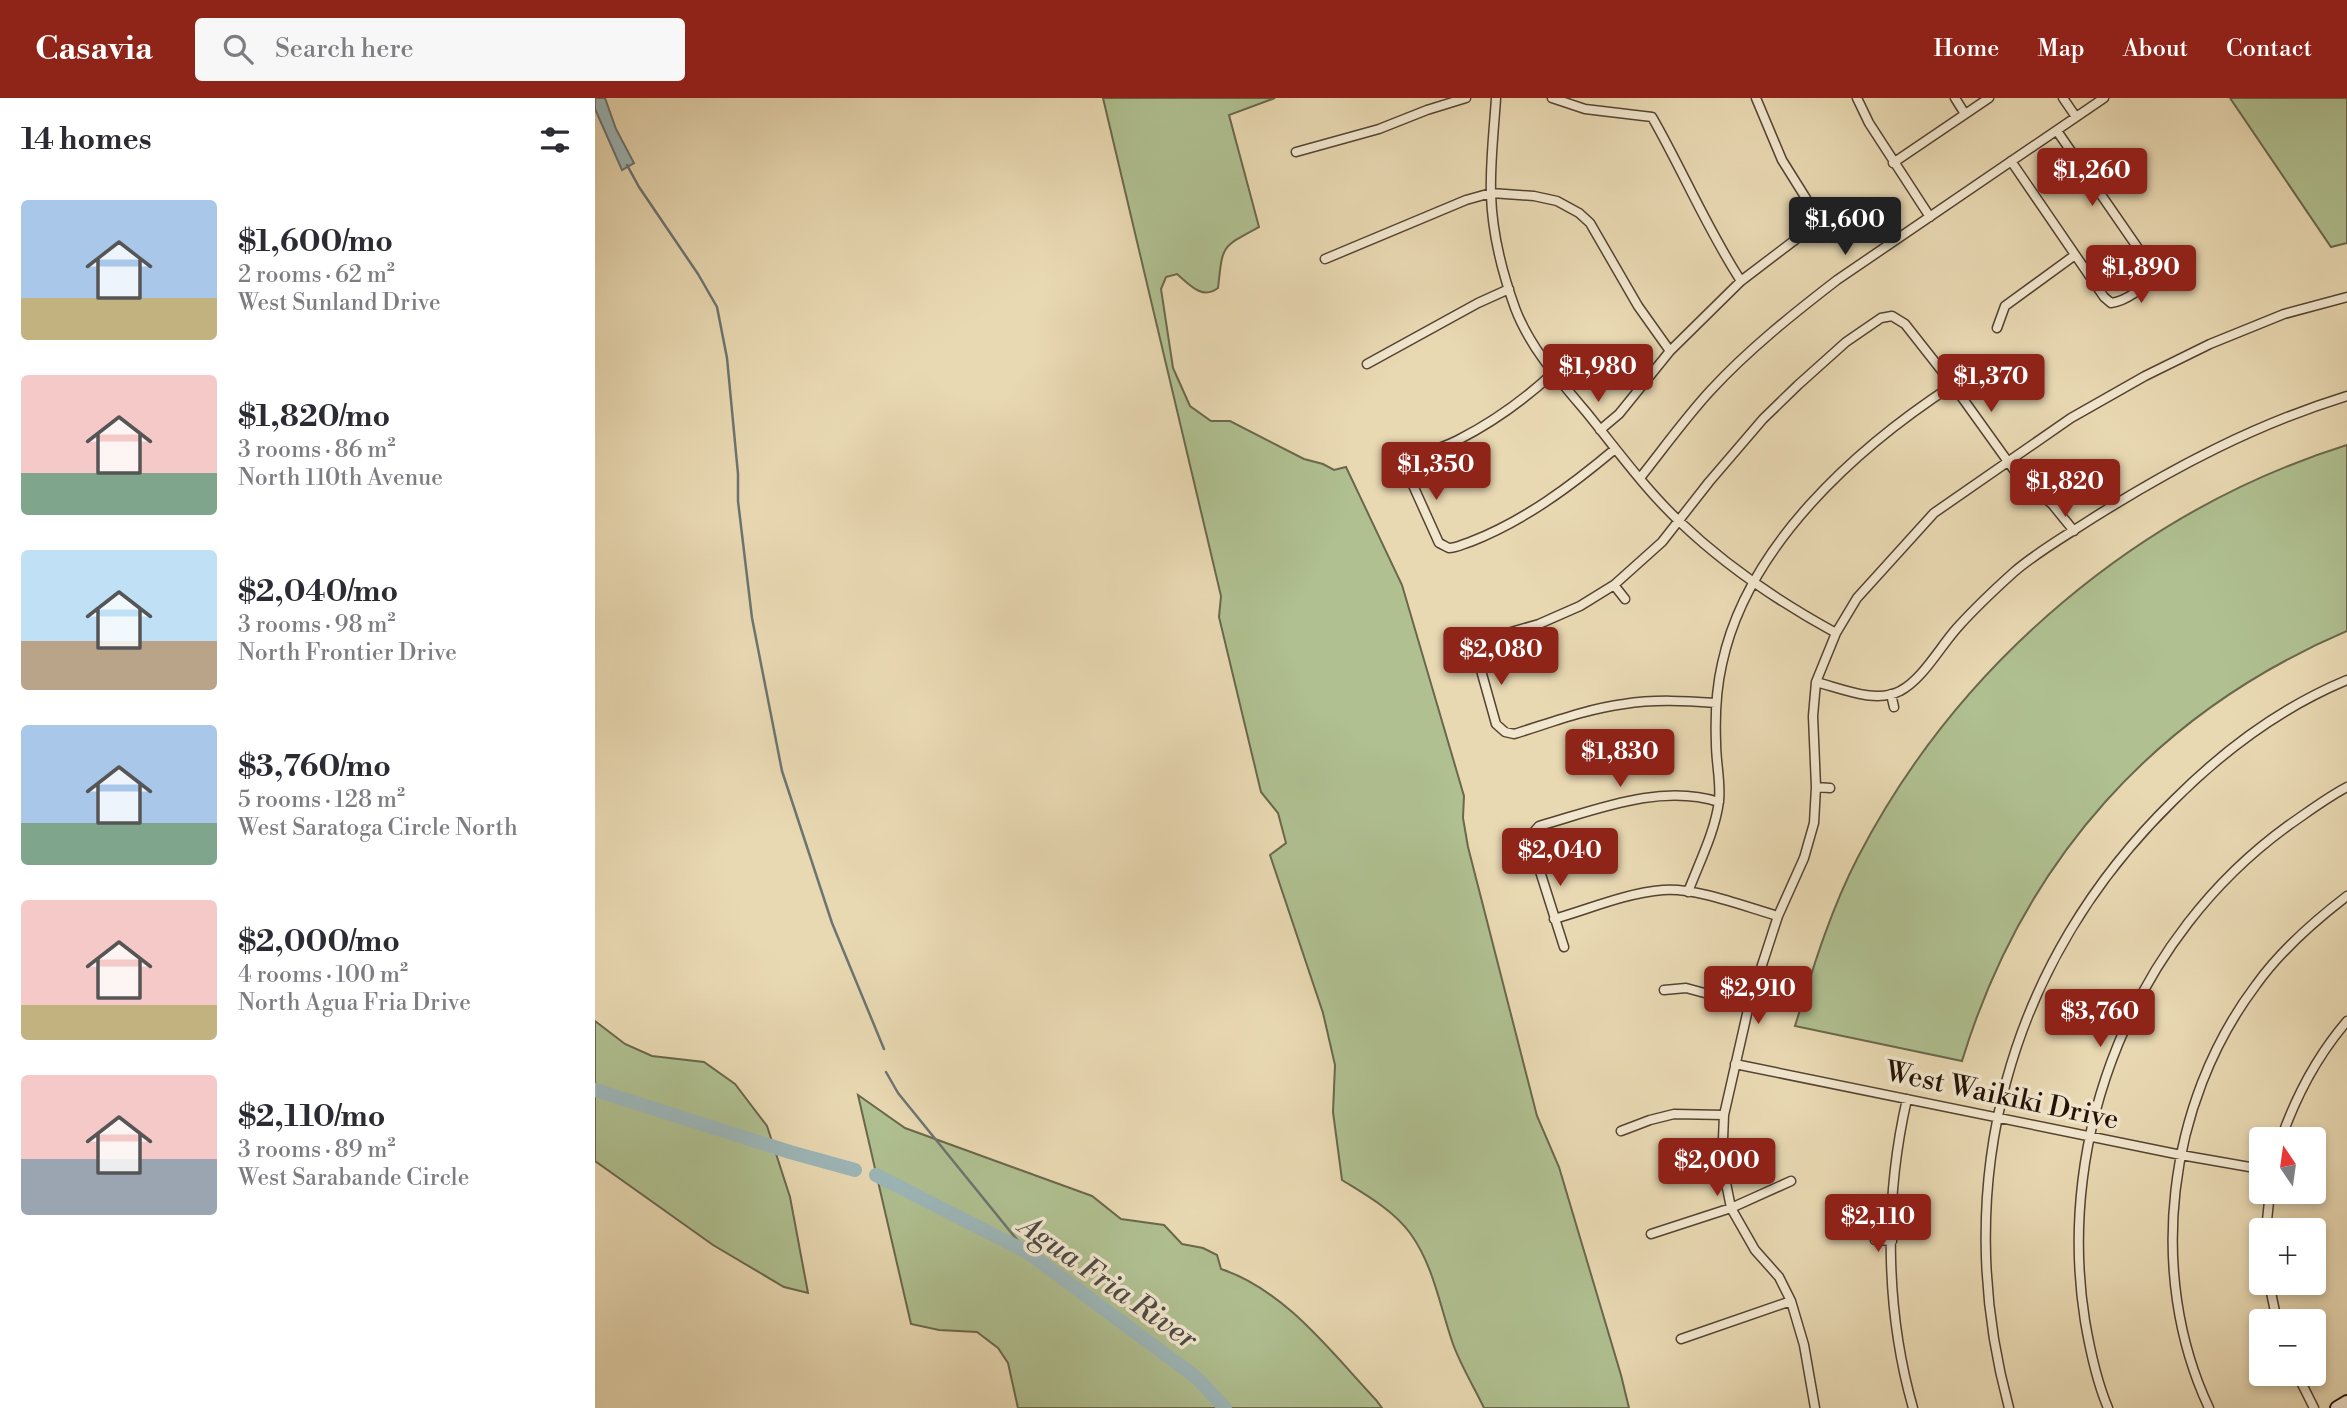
<!DOCTYPE html>
<meta charset="utf-8">
<style>
body{margin:0;font-family:"Libre Bodoni",serif;background:#f7f7f7;color:#2b2b33;height:100vh;display:flex;flex-direction:column;font-size:26px;white-space:nowrap}
*{box-sizing:border-box;margin:0}
p{font-size:23px;color:#7c7c81}
.icon{flex:none;width:38px;height:38px;fill:none;stroke:currentColor;stroke-width:2;stroke-linecap:round;stroke-linejoin:round}
.map{position:relative;flex:1;overflow:hidden}
.details{display:flex;flex-direction:column;background:#fff;width:595px}
.details>*{flex:none}
.needle{width:46px;rotate:347deg}
.fabs{position:absolute;left:1654px;top:1029px;display:grid;gap:14px}
.fabs a{display:grid;place-items:center;width:77px;height:77px;border-radius:7px;background:#fff;box-shadow:0 4px 10px #0003;font-size:35px}
.price{position:absolute;translate:-50% -60px;padding:0 16px;border-radius:7px;background:#8f2418;color:#fff;font-size:23px;line-height:46px;filter:drop-shadow(0 2px 4px #0008)}
.price::after{content:'';position:absolute;left:50%;top:42px;width:21px;height:16px;margin-left:-10px;background:inherit;clip-path:polygon(0 0,100% 0,50% 100%)}
.price.selected{background:#222;color:#fff}
ul{padding:0;list-style:none}
li{display:flex;align-items:center;gap:21px;height:175px;padding:0 21px}
li span{display:grid;place-items:center;flex:none;width:196px;height:140px;border-radius:7px;color:#555}
li>.icon{margin-inline-start:auto}
span .icon{width:84px;height:84px;fill:#fffc;stroke-width:1}
li b{font-size:30px}
h2{display:flex;justify-content:space-between;align-items:center;height:84px;padding:0 21px;font-size:30px}
header{display:flex;align-items:center;gap:42px;box-sizing:border-box;height:98px;padding:0 35px;background:#8f2418;color:#fff}
header strong{font-size:33px}
nav{display:flex;gap:38px;margin-inline-start:auto;font-size:24px}
.search{width:490px;height:63px;background:#f7f7f7;display:flex;align-items:center;gap:18px;box-sizing:border-box;padding:0 24px;border-radius:7px;color:#7c7c81;font-size:26px}
main{display:flex;flex:1;min-height:0}
.map>svg:first-child{display:block}
</style>
<header>
<strong>Casavia</strong>
<div class="search"><svg class="icon" aria-label="search" viewBox="0 0 24 24"><circle cx="10" cy="10" r="6"/><path d="M15 15l6 6"/></svg>Search here</div>
<nav><a>Home</a><a>Map</a><a>About</a><a>Contact</a></nav>
</header>
<main>
<section class="details">
<h2>14 homes<svg class="icon" aria-label="filters" viewBox="0 0 24 24"><path d="M4 7h16M4 17h16"/><circle cx="9" cy="7" r="2"/><circle cx="15" cy="17" r="2"/></svg></h2>
<ul>
<li><span style="background:linear-gradient(#a9c7e8 70%,#c2b280 0)"><svg class="icon" aria-label="home" viewBox="0 0 24 24"><path d="M3 11l9-7 9 7M6 9v11h12V9"/></svg></span><div><b>$1,600/mo</b><p>2 rooms · 62 m²</p><p>West Sunland Drive</p></div></li>
<li><span style="background:linear-gradient(#f6c9c9 70%,#7fa58c 0)"><svg class="icon" aria-label="home" viewBox="0 0 24 24"><path d="M3 11l9-7 9 7M6 9v11h12V9"/></svg></span><div><b>$1,820/mo</b><p>3 rooms · 86 m²</p><p>North 110th Avenue</p></div></li>
<li><span style="background:linear-gradient(#bfe0f5 65%,#b9a48a 0)"><svg class="icon" aria-label="home" viewBox="0 0 24 24"><path d="M3 11l9-7 9 7M6 9v11h12V9"/></svg></span><div><b>$2,040/mo</b><p>3 rooms · 98 m²</p><p>North Frontier Drive</p></div></li>
<li><span style="background:linear-gradient(#a9c7e8 70%,#7fa58c 0)"><svg class="icon" aria-label="home" viewBox="0 0 24 24"><path d="M3 11l9-7 9 7M6 9v11h12V9"/></svg></span><div><b>$3,760/mo</b><p>5 rooms · 128 m²</p><p>West Saratoga Circle North</p></div></li>
<li><span style="background:linear-gradient(#f6c9c9 75%,#c2b280 0)"><svg class="icon" aria-label="home" viewBox="0 0 24 24"><path d="M3 11l9-7 9 7M6 9v11h12V9"/></svg></span><div><b>$2,000/mo</b><p>4 rooms · 100 m²</p><p>North Agua Fria Drive</p></div></li>
<li><span style="background:linear-gradient(#f6c9c9 60%,#9aa5b1 0)"><svg class="icon" aria-label="home" viewBox="0 0 24 24"><path d="M3 11l9-7 9 7M6 9v11h12V9"/></svg></span><div><b>$2,110/mo</b><p>3 rooms · 89 m²</p><p>West Sarabande Circle</p></div></li>
</ul>
</section>
<div class="map">
<svg width="1752" height="1310" viewBox="0 0 1752 1310">
<rect width="100%" height="100%" fill="#e9d9b3"/>
<filter id="stains"><feTurbulence type="fractalNoise" baseFrequency=".00286" numOctaves="4"/><feColorMatrix values="0 0 0 0 .2 0 0 0 0 .09 0 0 0 0 .02 0 0 0 .5 -.17"/></filter>
<radialGradient id="worn" r=".72"><stop offset=".6" stop-color="#630" stop-opacity="0"/><stop offset="1" stop-color="#630" stop-opacity=".3"/></radialGradient>
<!-- green -->
<path fill="#b0c091" stroke="#6a684c" stroke-width="2" d="M508 0H680L634 17 664 129C625 150 628 147 623 190 607 202 595 187 582 176L571 179 566 191 578 270 595 308 616 323H635L709 361 728 366 739 372 751 369 807 487 869 698 868 720 873 749 942 1018 964 1069 1026 1277 1034 1310H889C879 1289 866 1268 858 1246 845 1209 839 1168 815 1135 798 1112 771 1097 747 1082L738 1014 740 967 728 915 675 757 691 745 683 715 666 694 624 519 626 498Z
M1635 0H1752V145L1736 149Z
M1752 347V533C1560 615 1428 763 1367 963L1200 928C1218 870 1235 813 1263 759 1363 566 1544 412 1752 347Z
M0 923 30 946 57 958 109 964 140 986 172 1028 195 1099 213 1195 189 1189 118 1147 0 1063Z
M263 997 310 1030 497 1098 526 1121 569 1127 587 1146 608 1150 622 1157 626 1171C690 1192 736 1254 781 1302L787 1310H423L413 1265 403 1250 382 1234 344 1232 316 1226Z"/>
<!-- water -->
<path fill="#9db7b9" stroke="#6c7571" stroke-width="2" d="M0 0H10L21 31 39 65 27 72 0 11Z"/>
<g fill="none" stroke-linecap="round" stroke-linejoin="round">
<!-- stream -->
<path stroke="#6c7571" stroke-width="2.5" d="M32 67 44 89 103 176 122 209 132 260 143 376V403L157 520 187 673 237 825 289 951
M291 974 303 995 432 1154"/>
<!-- river -->
<path stroke="#9db7b9" stroke-width="14" d="M0 992 195 1054 260 1072
M281 1077 432 1154 602 1280 630 1310"/>
<defs>
<path id="street" d="M901 0C899 32 895 64 896 96 897 134 907 174 920 210 935 250 965 283 992 315 1022 352 1051 392 1085 424 1131 468 1186 505 1241 535
M957 0 990 11 1057 19C1088 73 1112 131 1146 183
M1262 0 1274 25 1335 119
M1360 0 1370 16
M1468 0 1481 19
M701 54 784 31 832 12 871 0
M1416 63 1509 199 1516 205C1531 203 1549 190 1557 178L1556 169 1462 33
M1298 65 1394 0
M730 161 871 102 896 95 939 98 962 103 984 115 995 125 1043 208 1075 253
M1402 230 1410 208 1480 157
M772 266 883 205 914 191
M958 275C929 302 898 324 863 342 848 350 831 353 817 362L812 374 844 445C847 446 851 449 854 450 861 450 868 446 875 444 929 423 976 388 1020 351
M1005 332 1024 316 1075 253 1146 183 1213 132 1220 120 1217 110 1187 62 1161 0
M1045 380C1068 351 1091 319 1116 292 1154 251 1198 216 1242 182L1509 0
M1019 487 1030 501
M1221 584C1245 590 1281 606 1305 593 1327 582 1345 549 1362 530 1379 511 1399 492 1419 474 1442 454 1472 437 1498 420 1579 369 1661 326 1752 298
M1296 596 1299 609
M1121 605C1091 603 1060 601 1029 606 991 611 955 625 919 636L910 634 901 626 882 558C883 549 885 545 892 541L944 526 985 508 1019 487 1067 444 1114 384 1168 321 1203 287 1251 244 1286 220 1297 218 1310 226 1358 287 1424 379 1457 406 1479 433
M1221 689 1235 690
M1093 794C1104 765 1120 734 1124 703 1126 684 1121 665 1121 645 1120 619 1121 592 1127 566 1152 448 1261 350 1358 287
M959 821C994 811 1031 795 1068 792 1100 789 1151 809 1183 818
M969 849 937 748V736L944 728C1001 712 1065 685 1124 704
M1069 892 1091 890 1154 907
M1140 966 1586 1057 1666 1071
M1312 1001C1289 1101 1290 1212 1318 1310
M1026 1033 1055 1022 1079 1016 1129 1017
M1686 1041C1701 998 1722 958 1752 923
M1671 1132 1675 1094
M1056 1136 1136 1110 1196 1083
M1280 1142 1297 1143
M1674 1185 1682 1223
M1086 1241 1196 1203
M1702 1276 1719 1310
M1220 1310 1209 1247 1196 1203 1184 1179 1160 1152 1136 1110 1127 1065 1129 1017 1154 907 1183 818 1209 760 1219 725 1221 689 1218 618 1221 584 1241 535 1262 500 1339 415 1476 320 1550 278 1615 246 1689 216 1752 199
M1414 1310C1353 1086 1413 864 1579 702 1628 653 1687 609 1752 582
M1513 1310C1501 1282 1495 1252 1490 1223 1460 1036 1540 838 1694 727 1713 714 1731 700 1752 689
M1614 1310C1551 1176 1572 1005 1661 887 1686 852 1718 824 1752 798"/>
<path id="secondary" d="M1742 1310 1752 1304"/>
</defs>
<!-- street casing -->
<use href="#street" stroke="#544331" stroke-width="11"/>
<!-- secondary casing -->
<use href="#secondary" stroke="#231106" stroke-width="16"/>
<!-- street -->
<use href="#street" stroke="#f1e6ce" stroke-width="8"/>
<!-- secondary -->
<use href="#secondary" stroke="#f1e6ce" stroke-width="12"/>
</g>
<g text-anchor="middle" dominant-baseline="central" stroke-width="7" stroke-linejoin="round" paint-order="stroke">
<!-- street labels -->
<g font-size="28" fill="#231106" stroke="#f1e6ce">
<text transform="translate(1407 998) rotate(12)">West Waikiki Drive</text>
</g>
<!-- water labels -->
<g font-size="30" font-style="italic" fill="#4e4b45" stroke="#f1e6ce">
<text transform="translate(513 1185) rotate(35)">Agua Fria River</text>
</g>
</g>
<rect width="100%" height="100%" filter="url(#stains)"/>
<rect width="100%" height="100%" fill="url(#worn)"/>
</svg>
<div class="fabs">
<a><svg class="needle" viewBox="-14 -14 28 28"><path d="M0-13l5 13h-10z" fill="#e53935"/><path d="M0 13l5-13h-10z" fill="#7c7c81"/></svg></a>
<a>+</a>
<a>−</a>
</div>
<b class="price" style="left:1497px;top:110px">$1,260</b>
<b class="price selected" style="left:1250px;top:159px">$1,600</b>
<b class="price" style="left:1546px;top:207px">$1,890</b>
<b class="price" style="left:1003px;top:306px">$1,980</b>
<b class="price" style="left:1396px;top:316px">$1,370</b>
<b class="price" style="left:841px;top:404px">$1,350</b>
<b class="price" style="left:1470px;top:421px">$1,820</b>
<b class="price" style="left:906px;top:589px">$2,080</b>
<b class="price" style="left:1025px;top:691px">$1,830</b>
<b class="price" style="left:965px;top:790px">$2,040</b>
<b class="price" style="left:1163px;top:928px">$2,910</b>
<b class="price" style="left:1505px;top:951px">$3,760</b>
<b class="price" style="left:1122px;top:1100px">$2,000</b>
<b class="price" style="left:1283px;top:1156px">$2,110</b>
</div>
</main>
